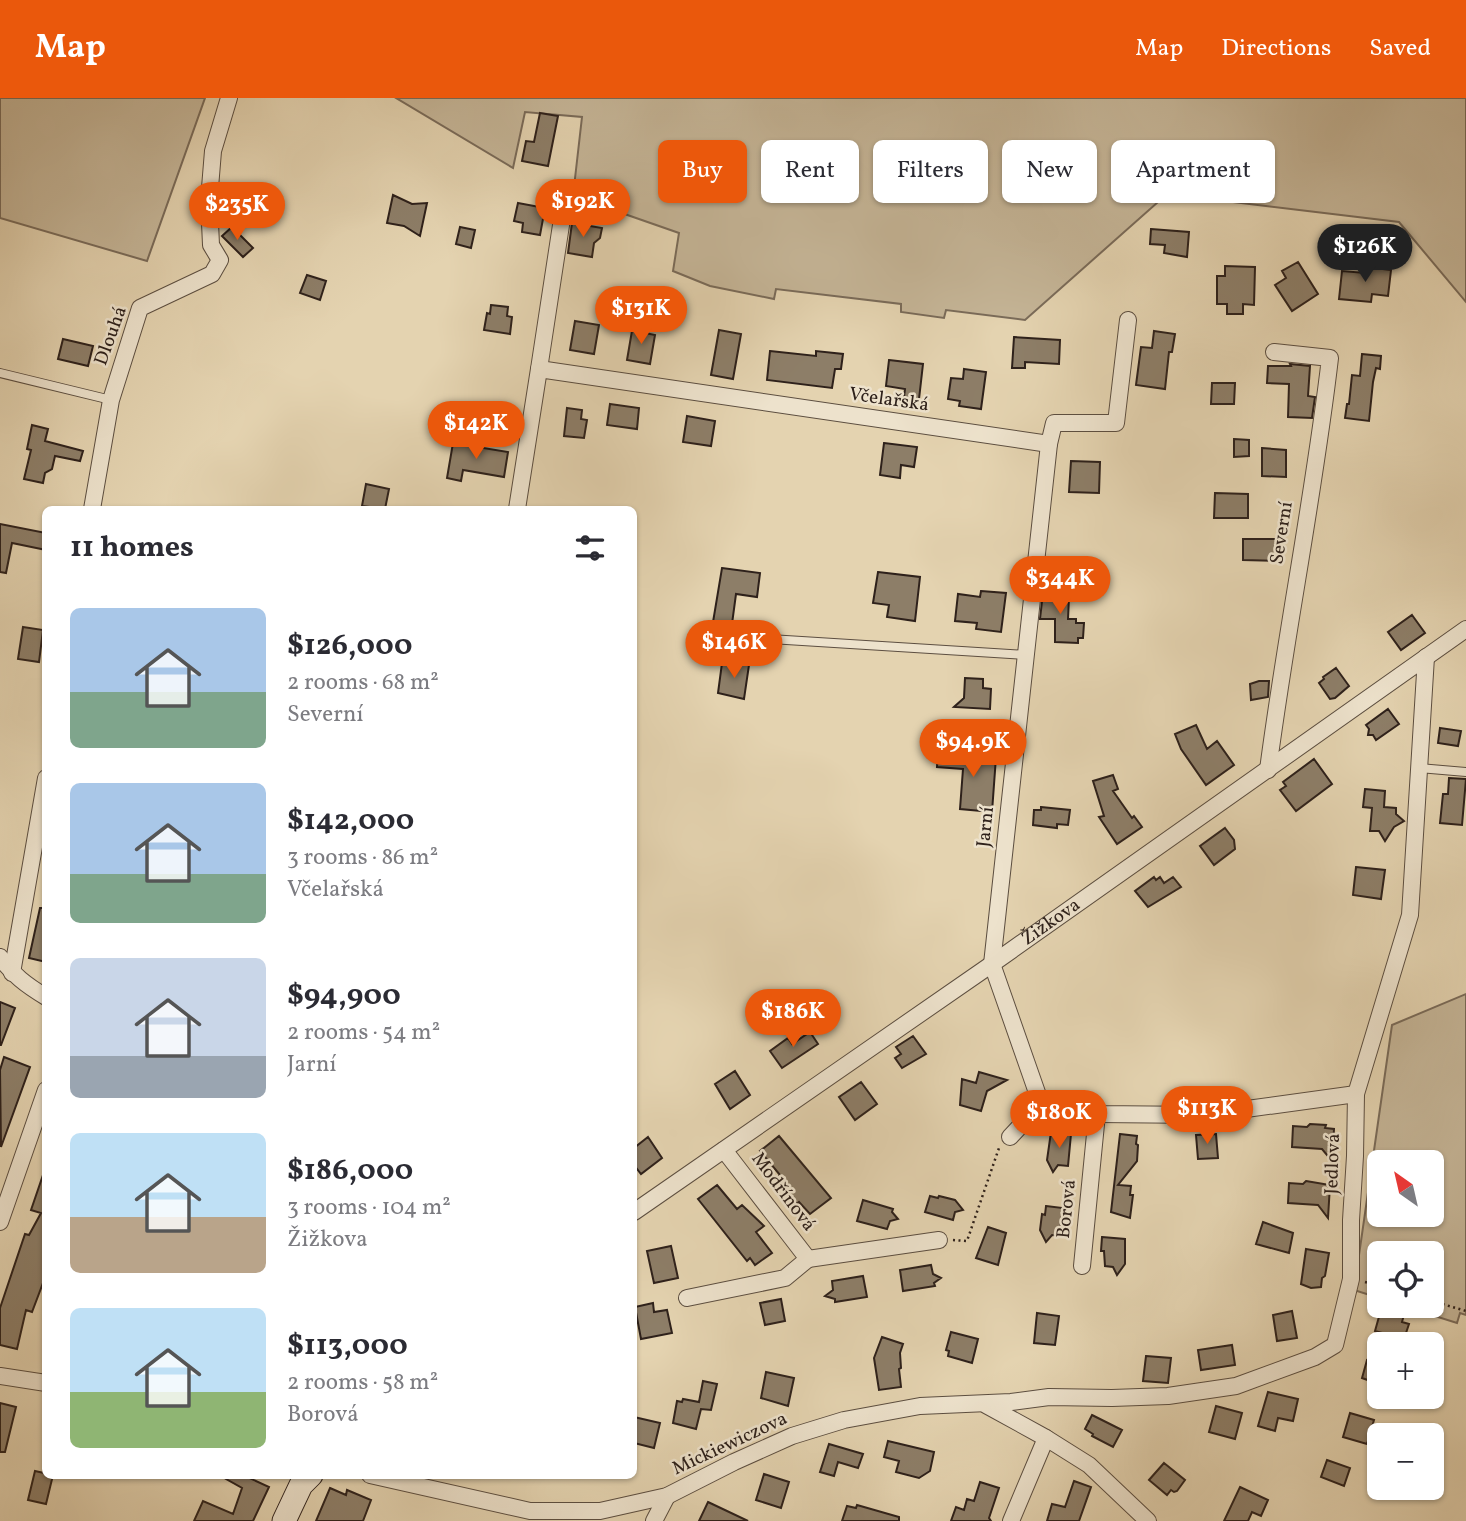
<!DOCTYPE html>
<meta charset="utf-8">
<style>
body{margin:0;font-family:Vollkorn,serif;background:#f2f2f3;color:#2b2b33;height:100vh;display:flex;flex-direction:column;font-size:26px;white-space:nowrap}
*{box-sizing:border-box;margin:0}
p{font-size:23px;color:#7c7c81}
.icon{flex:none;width:38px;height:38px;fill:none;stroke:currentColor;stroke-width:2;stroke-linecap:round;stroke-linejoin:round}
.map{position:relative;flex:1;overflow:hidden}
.details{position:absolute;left:42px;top:408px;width:595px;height:973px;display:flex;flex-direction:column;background:#fff;border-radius:10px;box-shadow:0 2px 5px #0004}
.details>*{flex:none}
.guide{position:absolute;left:658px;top:42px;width:665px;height:63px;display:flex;gap:14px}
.needle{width:46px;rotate:326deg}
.tools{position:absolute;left:1367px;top:1052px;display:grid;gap:14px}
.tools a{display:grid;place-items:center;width:77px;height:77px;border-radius:10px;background:#fff;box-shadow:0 2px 5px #0004;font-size:35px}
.price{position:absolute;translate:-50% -60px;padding:0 16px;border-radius:24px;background:#ea580c;color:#fff;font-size:23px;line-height:46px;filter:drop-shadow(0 2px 4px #0008)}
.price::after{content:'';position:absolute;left:50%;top:42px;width:21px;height:16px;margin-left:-10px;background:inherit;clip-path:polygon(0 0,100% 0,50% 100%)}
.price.current{background:#222;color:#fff}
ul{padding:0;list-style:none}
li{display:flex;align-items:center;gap:21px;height:175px;padding:0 28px}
li span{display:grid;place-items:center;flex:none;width:196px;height:140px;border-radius:10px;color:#555}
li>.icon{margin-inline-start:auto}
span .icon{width:84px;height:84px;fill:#fffc;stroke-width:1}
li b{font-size:30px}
h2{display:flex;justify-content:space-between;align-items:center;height:84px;padding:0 28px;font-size:30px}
.tag{padding:0 24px;border-radius:10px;background:#fff;box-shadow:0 2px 5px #0004;font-size:24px;line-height:63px}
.tag.current{background:#ea580c;color:#fff}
header{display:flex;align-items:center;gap:42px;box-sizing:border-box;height:98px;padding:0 35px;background:#ea580c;color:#fff}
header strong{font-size:33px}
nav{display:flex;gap:38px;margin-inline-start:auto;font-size:24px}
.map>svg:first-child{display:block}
</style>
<header>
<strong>Map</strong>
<nav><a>Map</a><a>Directions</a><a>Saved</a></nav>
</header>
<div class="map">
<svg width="1466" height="1423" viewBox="0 0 1466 1423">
<rect width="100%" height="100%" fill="#e4d3b0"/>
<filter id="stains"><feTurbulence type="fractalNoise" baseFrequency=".00286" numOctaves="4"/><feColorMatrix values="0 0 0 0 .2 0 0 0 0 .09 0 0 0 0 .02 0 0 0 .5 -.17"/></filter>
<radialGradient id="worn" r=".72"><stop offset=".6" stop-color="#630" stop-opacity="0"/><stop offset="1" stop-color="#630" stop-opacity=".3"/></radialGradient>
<!-- green -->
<path fill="#c5b597" stroke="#7a6b59" stroke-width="2" fill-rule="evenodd" d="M0 0H205L147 163 0 120Z
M396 0H1466V204L1399 124 1167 96 1025 222 946 212 944 220 901 214V206L776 191 774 201 710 188 673 173 679 135 573 98 582 19 525 14 513 70Z
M1466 896V1217L1460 1215 1457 1225 1403 1208H1432V1155H1379V1200L1354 1192 1392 927ZM1379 1064H1432V1116H1379Z"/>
<!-- building -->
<path fill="#8d7e68" stroke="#2e211b" stroke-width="2" d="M540 15 558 18 548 68 522 63 526 43 534 44Z
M393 97 412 106 427 105 420 138 404 128 387 125Z
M518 105 545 110 540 137 522 134 523 125 514 123Z
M572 125 602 130 600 140 594 145 592 159 568 155Z
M232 129 253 150 243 159 222 138Z
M460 129 475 132 471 150 456 146Z
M1151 131 1189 134 1187 159 1164 155 1165 147 1150 146Z
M1298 164 1318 196 1292 213 1275 187 1286 180 1282 173Z
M1225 168 1255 169 1254 207 1243 206V216H1227V206H1217V178H1225Z
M1366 169 1391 172 1388 198 1372 196 1371 204 1339 201 1342 173 1365 175Z
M307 177 326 183 320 202 300 195Z
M491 207 508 209 507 218 512 219 510 236 484 232 487 215 490 216Z
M575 223 599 227 594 256 570 252Z
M633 227 646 229 645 235 655 237 650 266 627 262Z
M719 232 741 236 733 281 711 277Z
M1154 233 1175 236 1172 254H1169L1165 291 1136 287 1141 249 1152 250Z
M1014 239 1060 242 1059 266 1025 264V270H1012Z
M63 241 93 248 88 268 58 261Z
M770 253 816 258V253L843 256 841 271H835L832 290 767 282Z
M1362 256 1381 258 1380 271 1376 270 1373 284 1369 323 1345 320 1347 306H1349L1352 277 1360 278Z
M889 262 923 266 919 301 904 299 905 291 886 288Z
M1290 266 1310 268 1308 298 1315 299 1312 320 1288 319 1289 286 1267 285 1268 268H1291Z
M964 271 986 274 981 311 959 308 960 303 948 301 951 280 963 281Z
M1212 285H1235L1234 306H1211Z
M610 306 639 310 637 331 607 327Z
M567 310 582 312 581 321 587 322 584 340 564 338Z
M687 318 715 323 711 348 683 344Z
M32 327 48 331 45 343 83 353 80 363 55 358 52 371 45 375 43 385 24 381 31 352 27 351Z
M1234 341 1249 342V358L1234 359Z
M453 345 508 354 504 379 463 372 461 383 447 380Z
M884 345 917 349 914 369 901 367 900 380 880 377Z
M1262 350 1286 352V379L1262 378Z
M1071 363 1100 364 1099 395 1069 394Z
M366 386 389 391 385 411 362 408Z
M1215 395 1248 396V420H1214Z
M0 426 46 435V452L12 445 6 475 0 474Z
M1243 441H1279V463L1243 462Z
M722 470 760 475 757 499 736 496 732 526 713 524Z
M878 474 920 479 915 523 887 519 889 507 873 505Z
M1044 486 1057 487 1056 499H1069L1068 521H1076V525H1084L1083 540H1078V545L1055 544V521H1040Z
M981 493 1006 495 1001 534 976 531 977 525 955 523 958 496 980 499Z
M1412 517 1425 535 1401 552 1388 534Z
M23 529 43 532 39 564 18 561Z
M722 565 749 567 744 601 718 595Z
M1336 570 1349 588 1335 600 1330 601 1319 585 1324 581 1323 579Z
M965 580 983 581V590L991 591 990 611 954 609 964 600Z
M1259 583H1269L1268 599 1251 602 1250 586Z
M1388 611 1399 626 1376 642 1373 637H1368L1369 631 1366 627Z
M1196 627 1207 651 1217 643 1234 667 1206 687 1181 651 1175 636Z
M1440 630 1461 633 1458 648 1438 645Z
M938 654 996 659 992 714 960 711 963 671 937 669Z
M1314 661 1332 686 1296 713 1280 692 1286 688 1283 684Z
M1113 677 1118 691 1113 693 1132 720 1134 718 1142 729 1117 746 1099 719 1104 718 1093 683Z
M1449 680 1466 681 1462 727 1440 725 1443 696H1448Z
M1365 691 1385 693 1384 709 1396 710V716L1404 723 1394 729 1385 743 1379 733H1370L1372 710 1363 709Z
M1041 709 1070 712 1068 727 1057 726V730L1033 727 1034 712H1041Z
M1225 730 1234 742 1235 751 1214 767 1200 748Z
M1356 769 1385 772 1381 801 1353 797Z
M1154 779 1156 782 1160 779 1164 785 1173 779 1181 789 1148 809 1135 793Z
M40 810H46V864L29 860Z
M0 904 15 910 1 947H0Z
M810 934 818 946 782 970 770 953 788 940 792 946Z
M913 938 926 956 902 970 895 960 901 956 896 949Z
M4 959 30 969 1 1049 0 972Z
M735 973 750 997 730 1011 715 986Z
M979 974 1007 982 987 993 981 1013 960 1007 962 981 976 985Z
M861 984 877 1006 855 1022 839 999Z
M1310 1026 1326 1027 1325 1030 1334 1031 1332 1063 1322 1051 1292 1049 1293 1028 1307 1029Z
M1051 1034 1071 1036 1068 1068 1058 1067 1053 1074 1047 1062Z
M1120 1036 1137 1038 1136 1046 1138 1047 1137 1063 1118 1087 1131 1088 1130 1097H1133L1130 1120 1111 1114Z
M1216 1036 1218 1060 1198 1061 1196 1037Z
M779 1038 831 1100 810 1116 799 1104 797 1106 777 1080 780 1077 760 1053Z
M648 1039 662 1060 641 1076 634 1067V1050Z
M43 1077H46V1177L32 1214 26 1212 17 1251 0 1247V1210L25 1136 29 1137 41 1115 31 1112Z
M1306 1083 1330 1087 1328 1120 1318 1107 1288 1105 1289 1085 1303 1086Z
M717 1087 737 1111 742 1107 764 1128 756 1134 772 1155 755 1167 750 1160 747 1163 698 1101Z
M930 1098 938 1100 939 1098 955 1102 963 1112 955 1114 953 1122 925 1114Z
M863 1102 893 1111 892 1114 898 1121 890 1123 887 1131 857 1123Z
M1046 1108 1063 1110 1059 1138 1052 1137 1046 1144 1040 1132 1042 1116 1045 1117Z
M1263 1124 1293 1135 1289 1155 1256 1146Z
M988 1129 1006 1135 998 1167 976 1160Z
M1102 1139 1125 1141V1166L1117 1177 1113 1169 1105 1168 1104 1153H1101Z
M671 1148 678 1180 654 1185 647 1153Z
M1306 1151 1329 1155 1325 1178 1322 1180 1321 1189 1311 1190 1301 1186Z
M931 1167 933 1176 941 1180 934 1185 935 1188 903 1193 900 1172Z
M863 1178 867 1199 835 1204V1201L825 1198 833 1192 832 1183Z
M781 1201 785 1223 765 1227 760 1205Z
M653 1205 654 1214 667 1212 672 1235 641 1241 635 1209Z
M1382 1208 1405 1213 1402 1224 1409 1226 1404 1241 1375 1233Z
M1292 1213 1297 1240 1277 1243 1273 1217Z
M1037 1215 1059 1218 1055 1247 1034 1245Z
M951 1234 978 1241 972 1265 948 1258 949 1253 946 1252Z
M882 1239 903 1246 900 1255 901 1270 899 1271 901 1289 879 1292 874 1260Z
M1232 1247 1235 1267 1201 1272 1198 1252Z
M1146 1258 1171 1260 1168 1285 1143 1283Z
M1367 1262 1379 1266V1286L1362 1280Z
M766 1274 794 1280 788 1308 761 1300Z
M703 1283 717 1286 711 1312 701 1311 696 1331 673 1325 677 1303 682 1304 683 1301 699 1304Z
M1268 1294 1298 1301 1293 1323 1278 1320 1275 1333 1258 1328Z
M0 1305 16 1309 5 1354H0Z
M1216 1308 1242 1315 1235 1341 1209 1334Z
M1350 1315 1374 1322 1367 1346 1343 1339Z
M1092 1317 1122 1332 1113 1349 1092 1338 1093 1336 1085 1331Z
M634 1319 660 1325 654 1350 634 1345Z
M888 1343 934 1354 930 1373 919 1380 896 1374 899 1363 884 1359Z
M829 1346 863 1356 858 1370 838 1364 834 1378 820 1374Z
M1327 1362 1350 1370 1344 1388 1321 1379Z
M1164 1365 1185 1382 1177 1393 1174 1394 1171 1392 1167 1397 1149 1382Z
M35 1373 53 1377 46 1406 28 1402Z
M764 1376 789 1384 781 1410 756 1402Z
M219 1377H243L269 1389 253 1423H194L203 1403 233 1416 242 1390Z
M1074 1383 1091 1389 1079 1423H1047L1052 1406 1065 1409Z
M980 1384 999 1390 989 1420 991 1423H951L956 1409 964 1412 967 1401 974 1403Z
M1240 1389 1268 1402 1261 1418 1252 1414 1248 1423H1224Z
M330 1390 346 1397 347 1392 371 1402 363 1423H316Z
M708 1404 748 1423H699Z
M857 1407 899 1419V1423H842L847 1408 856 1410Z"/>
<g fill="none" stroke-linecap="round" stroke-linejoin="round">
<defs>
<path id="lane" d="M0 275 111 302
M723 538 1026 557
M1419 670 1466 674"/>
<g id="street">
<path d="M1128 222 1116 325H1054L1049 346 992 866 1041 1006 1097 1016 1203 1017 1356 996"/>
<path d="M539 271 563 114"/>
<path d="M92 411 111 302 140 210 212 176 220 162 211 147 209 102 213 53 229 0"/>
<path d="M517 411 539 271 1049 346"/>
<path d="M1268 672C1286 534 1314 398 1330 260L1274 254"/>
<path d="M0 859C13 877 26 887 46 899"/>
<path d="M12 875 46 680"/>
<path d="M1010 1039 1041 1006"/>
<path id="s1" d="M634 1114 992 866 1466 531"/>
<path d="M0 1124 46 992"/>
<path d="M808 1161 939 1142"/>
<path d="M1082 1168 1097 1016"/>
<path d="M687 1200 785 1180 808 1161 724 1052"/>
<path d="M0 1278 46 1285"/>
<path d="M986 1307 1046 1340 1089 1367 1148 1423"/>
<path d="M370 1377 530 1413H600L667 1398 734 1364 792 1338 844 1322 920 1308 1011 1304 1049 1299 1112 1300 1168 1298 1236 1288 1315 1259 1335 1247 1351 1181V1122L1355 1058 1356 996 1410 817 1426 559"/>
<path d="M654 1423 667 1398"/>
<path d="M1011 1423 1046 1340"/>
</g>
<path id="secondary" d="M284 1423 301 1387 311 1377"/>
</defs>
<!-- lane casing -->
<use href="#lane" stroke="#5c4e40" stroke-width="10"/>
<!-- street casing -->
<use href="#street" stroke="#5c4e40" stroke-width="18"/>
<!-- secondary casing -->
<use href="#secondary" stroke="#2e211b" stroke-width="25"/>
<!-- path -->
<path stroke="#2e211b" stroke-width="2.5" stroke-dasharray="2 3.5" stroke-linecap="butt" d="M953 1142 967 1143 999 1050
M1365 1184 1379 1188
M1432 1203 1466 1213"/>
<!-- lane -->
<use href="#lane" stroke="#ede2cc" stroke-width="8"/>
<!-- street -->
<use href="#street" stroke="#ede2cc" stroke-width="16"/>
<!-- secondary -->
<use href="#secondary" stroke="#ede2cc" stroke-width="23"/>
</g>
<g text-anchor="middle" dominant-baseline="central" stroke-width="5" stroke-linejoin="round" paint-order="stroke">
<!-- street labels -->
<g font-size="19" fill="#2e211b" stroke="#ede2cc">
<text transform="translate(111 238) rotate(-70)">Dlouhá</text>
<text transform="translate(889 302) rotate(8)">Včelařská</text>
<text transform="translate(1282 435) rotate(-81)">Severní</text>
<text transform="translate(986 729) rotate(-84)">Jarní</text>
<text stroke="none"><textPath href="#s1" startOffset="508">Žižkova</textPath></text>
<text transform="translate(1333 1066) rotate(-88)">Jedlová</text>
<text transform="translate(783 1094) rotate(53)">Modřínová</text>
<text transform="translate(1067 1111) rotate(-84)">Borová</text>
<text transform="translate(730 1346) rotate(-25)">Mickiewiczova</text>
</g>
</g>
<rect width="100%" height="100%" filter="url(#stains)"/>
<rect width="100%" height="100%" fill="url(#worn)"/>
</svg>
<div class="tools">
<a><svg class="needle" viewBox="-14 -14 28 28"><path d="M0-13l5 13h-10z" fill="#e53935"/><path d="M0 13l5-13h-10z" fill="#7c7c81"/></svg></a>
<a><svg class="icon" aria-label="locate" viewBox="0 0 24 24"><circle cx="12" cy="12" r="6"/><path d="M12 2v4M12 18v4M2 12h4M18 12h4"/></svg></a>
<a>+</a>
<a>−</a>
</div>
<b class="price" style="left:583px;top:141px">$192K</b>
<b class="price" style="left:237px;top:144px">$235K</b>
<b class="price current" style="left:1365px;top:186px">$126K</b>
<b class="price" style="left:641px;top:248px">$131K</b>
<b class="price" style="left:476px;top:363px">$142K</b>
<b class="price" style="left:1060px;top:518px">$344K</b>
<b class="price" style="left:734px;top:582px">$146K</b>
<b class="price" style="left:973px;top:681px">$94.9K</b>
<b class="price" style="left:793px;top:951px">$186K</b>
<b class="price" style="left:1207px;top:1048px">$113K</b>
<b class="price" style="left:1059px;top:1052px">$180K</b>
<div class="guide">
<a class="tag current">Buy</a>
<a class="tag">Rent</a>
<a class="tag">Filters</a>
<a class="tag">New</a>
<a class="tag">Apartment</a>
</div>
<section class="details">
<h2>11 homes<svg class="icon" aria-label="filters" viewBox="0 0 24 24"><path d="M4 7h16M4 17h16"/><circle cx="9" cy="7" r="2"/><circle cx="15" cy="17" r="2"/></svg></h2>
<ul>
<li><span style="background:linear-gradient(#a9c7e8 60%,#7fa58c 0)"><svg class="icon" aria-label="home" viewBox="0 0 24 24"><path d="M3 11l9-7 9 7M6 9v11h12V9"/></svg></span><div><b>$126,000</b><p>2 rooms · 68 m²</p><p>Severní</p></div></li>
<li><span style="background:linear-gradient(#a9c7e8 65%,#7fa58c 0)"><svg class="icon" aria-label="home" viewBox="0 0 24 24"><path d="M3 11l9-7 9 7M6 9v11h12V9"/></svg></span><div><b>$142,000</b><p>3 rooms · 86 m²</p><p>Včelařská</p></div></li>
<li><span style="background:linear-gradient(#c9d6e8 70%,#9aa5b1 0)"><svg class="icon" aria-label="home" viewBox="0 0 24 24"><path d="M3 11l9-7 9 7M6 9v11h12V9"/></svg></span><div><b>$94,900</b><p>2 rooms · 54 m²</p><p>Jarní</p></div></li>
<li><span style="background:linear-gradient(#bfe0f5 60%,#b9a48a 0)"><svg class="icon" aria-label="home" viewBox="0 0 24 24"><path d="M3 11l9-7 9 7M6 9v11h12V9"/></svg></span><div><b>$186,000</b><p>3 rooms · 104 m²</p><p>Žižkova</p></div></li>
<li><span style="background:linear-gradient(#bfe0f5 60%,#8fb573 0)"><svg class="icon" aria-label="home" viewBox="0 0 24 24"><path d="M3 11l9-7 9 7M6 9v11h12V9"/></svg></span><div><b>$113,000</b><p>2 rooms · 58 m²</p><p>Borová</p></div></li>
</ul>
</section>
</div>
